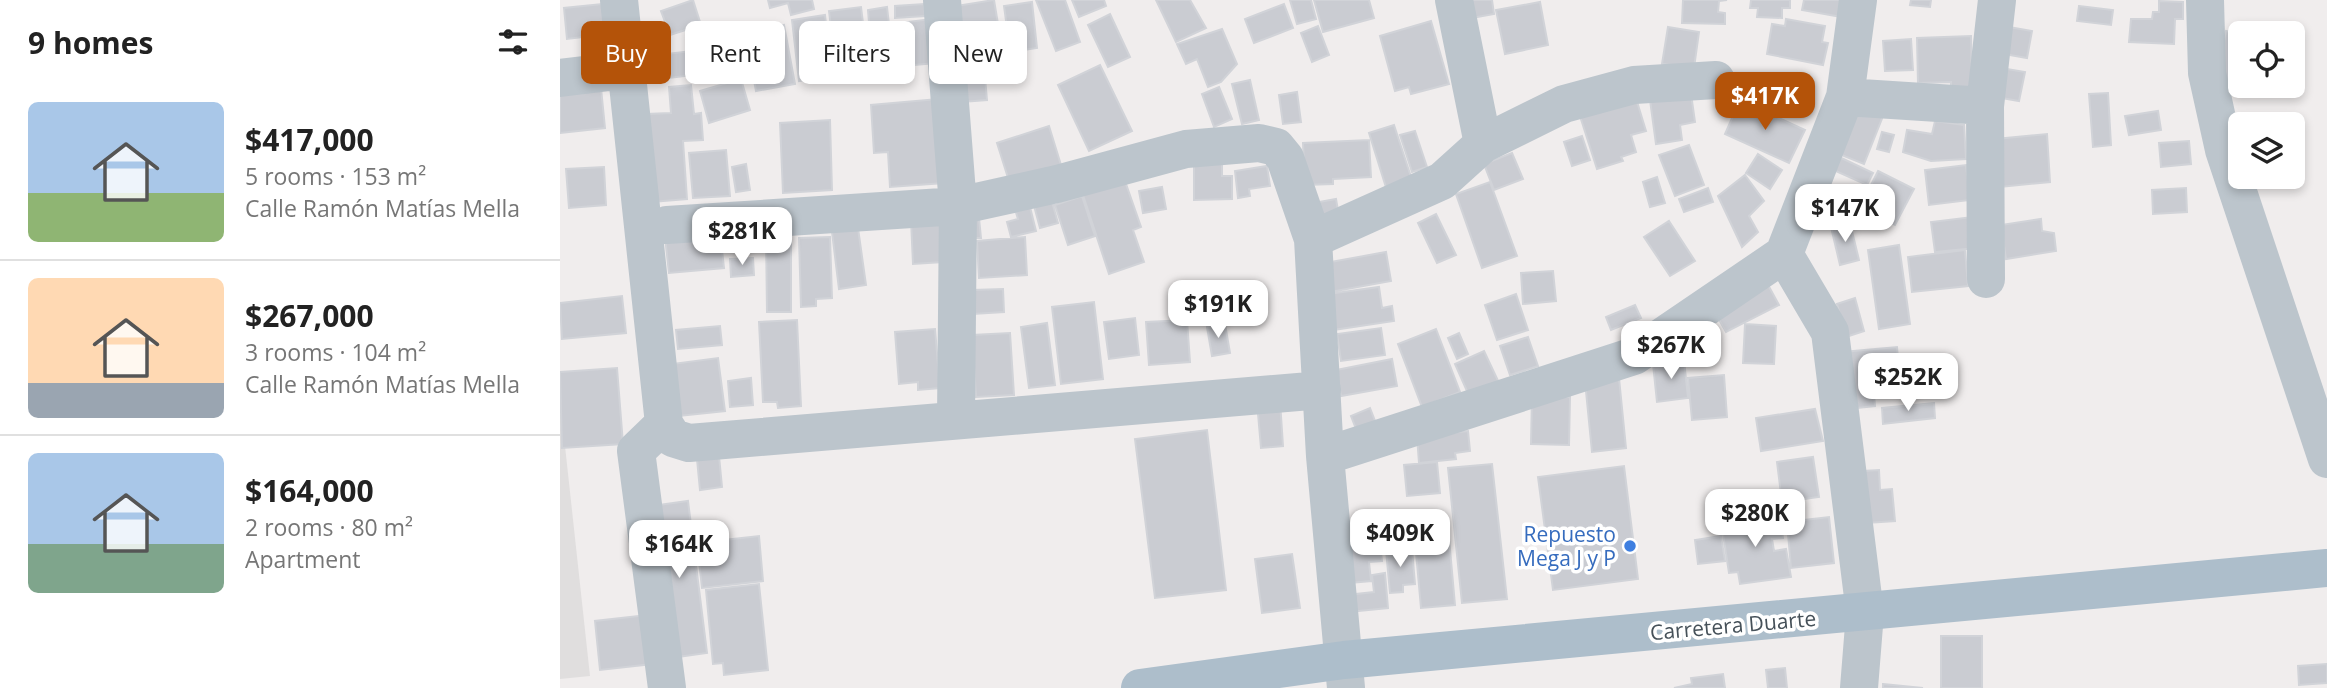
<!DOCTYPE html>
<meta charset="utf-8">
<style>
body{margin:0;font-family:"Open Sans",sans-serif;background:#f6f6f6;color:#222;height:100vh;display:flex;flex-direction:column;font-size:26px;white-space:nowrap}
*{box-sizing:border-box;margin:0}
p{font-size:23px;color:#767676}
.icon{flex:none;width:38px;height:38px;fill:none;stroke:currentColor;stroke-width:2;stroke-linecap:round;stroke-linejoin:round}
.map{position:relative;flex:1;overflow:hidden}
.drawer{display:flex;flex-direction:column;background:#fff;width:560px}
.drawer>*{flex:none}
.top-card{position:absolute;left:21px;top:21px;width:665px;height:63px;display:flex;gap:14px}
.buttons{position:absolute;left:1668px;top:21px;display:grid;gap:14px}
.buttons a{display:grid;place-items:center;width:77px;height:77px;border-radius:10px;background:#fff;box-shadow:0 4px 10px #0003;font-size:35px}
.price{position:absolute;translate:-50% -60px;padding:0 16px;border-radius:14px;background:#fff;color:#222;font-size:23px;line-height:46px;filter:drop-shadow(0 2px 4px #0008)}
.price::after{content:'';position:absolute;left:50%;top:42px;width:21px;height:16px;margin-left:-10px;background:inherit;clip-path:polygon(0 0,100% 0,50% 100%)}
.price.current{background:#b45309;color:#fff}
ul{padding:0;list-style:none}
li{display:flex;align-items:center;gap:21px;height:175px;padding:0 28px}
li+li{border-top:2px solid #e0e0e0}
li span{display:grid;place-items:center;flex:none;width:196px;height:140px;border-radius:10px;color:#555}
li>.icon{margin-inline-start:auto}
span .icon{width:84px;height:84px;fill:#fffc;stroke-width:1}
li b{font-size:30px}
h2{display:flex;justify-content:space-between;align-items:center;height:84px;padding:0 28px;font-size:30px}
.chip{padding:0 24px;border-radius:10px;background:#fff;box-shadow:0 4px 10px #0003;font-size:24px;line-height:63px}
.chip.current{background:#b45309;color:#fff}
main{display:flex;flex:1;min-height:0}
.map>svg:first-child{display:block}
</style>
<main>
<section class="drawer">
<h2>9 homes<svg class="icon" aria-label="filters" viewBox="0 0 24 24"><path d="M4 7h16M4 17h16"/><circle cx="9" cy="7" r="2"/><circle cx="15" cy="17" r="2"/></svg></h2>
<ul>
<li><span style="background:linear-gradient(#a9c7e8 65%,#8fb573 0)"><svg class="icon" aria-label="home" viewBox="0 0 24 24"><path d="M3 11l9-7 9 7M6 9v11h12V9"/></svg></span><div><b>$417,000</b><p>5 rooms · 153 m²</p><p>Calle Ramón Matías Mella</p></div></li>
<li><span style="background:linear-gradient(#ffd9b3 75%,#9aa5b1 0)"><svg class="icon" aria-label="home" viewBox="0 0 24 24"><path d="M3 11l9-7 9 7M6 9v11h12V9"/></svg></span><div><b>$267,000</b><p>3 rooms · 104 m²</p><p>Calle Ramón Matías Mella</p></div></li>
<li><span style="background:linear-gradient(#a9c7e8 65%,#7fa58c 0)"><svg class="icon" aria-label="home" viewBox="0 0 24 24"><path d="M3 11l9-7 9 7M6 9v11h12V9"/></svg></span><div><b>$164,000</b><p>2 rooms · 80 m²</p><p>Apartment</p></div></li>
</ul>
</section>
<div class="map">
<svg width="1767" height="688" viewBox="0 0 1767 688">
<rect width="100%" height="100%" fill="#f0eded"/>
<!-- education -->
<path fill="#e0dede" d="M0 400 30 676 0 679Z"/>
<!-- building -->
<path fill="#caccd2" stroke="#d1d3d8" stroke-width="2" d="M133 0 141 25 110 35 101 11Z
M208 0H252L254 9 231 15 228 3 210 8Z
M434 0 440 36 402 42 396 6Z
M476 0H505L520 42 496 51Z
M512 0H544L546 6 519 17Z
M596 0H630L646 28 616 42Z
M730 0H751L756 19 737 24Z
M754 0H809L814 18 763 32Z
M903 0H932L934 14 906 19Z
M1123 0H1167L1159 1 1158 12 1165 13V24L1122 23Z
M1191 0H1230V8H1222V18L1197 17 1198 8H1190Z
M1244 0H1290L1287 18 1242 10Z
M1351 0H1371L1370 7 1350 5Z
M1599 1 1623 2V19H1615L1614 44 1569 42 1571 19H1592L1593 12H1599Z
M472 2 477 48 457 51 455 34 448 35 444 6Z
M980 2 988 45 945 54 936 10Z
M42 4 48 50 25 53 23 37 7 39 4 8Z
M364 4 365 16 335 18V6Z
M724 4 733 28 694 43 685 19Z
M1519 6 1553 10 1551 25 1517 21Z
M301 7 309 71 277 76 269 11Z
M327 7 330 33 310 35 308 10Z
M550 14 570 57 548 67 528 25Z
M265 15 272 76 239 81 232 20Z
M371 19 376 63 343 66 339 23Z
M1226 19 1265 26 1262 42 1268 43 1263 65 1207 54 1212 24 1225 26Z
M871 21 889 84 851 94 849 87 835 91 820 36Z
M224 25 235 84 196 91 185 32Z
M758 26 769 55 752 62 741 33Z
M1108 27 1139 32 1134 68 1102 64Z
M1449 27 1472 31 1467 58 1444 54Z
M662 29 677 64 661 82 648 87 637 59 626 64 617 44Z
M1666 31 1680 34V91L1655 86Z
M1411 36 1412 90 1391 91V82L1358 83 1357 38Z
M1351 39 1353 70 1325 71 1323 41Z
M131 51 134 75 84 81 81 57Z
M423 55 427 100 402 102 398 58Z
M540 65 572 131 529 151 498 85Z
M1435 67 1465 72 1459 101 1430 96Z
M181 79 190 110 149 123 140 91Z
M690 80 699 120 682 124 672 84Z
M131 85 134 114 141 113 143 140 123 141 127 199 92 202 86 114 111 113 109 87Z
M659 87 672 119 654 127 642 94Z
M41 88 45 128 0 133V92Z
M737 92 741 122 723 124 719 95Z
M1548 93 1551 145 1533 147 1529 94Z
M1131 94 1135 122 1120 125 1122 140 1096 144 1090 100Z
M1075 95 1086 131 1071 135 1076 152 1061 157 1063 161 1037 169 1019 113Z
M378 99 384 183 330 187 328 152 314 153 311 105Z
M1180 100 1245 130 1229 163 1165 134Z
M1293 104 1323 116 1304 164 1274 152Z
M1598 111 1601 130 1569 135 1565 116Z
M270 120 272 190 223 193 220 123Z
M1375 121 1404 125 1406 159 1371 161 1343 152 1347 130 1372 134Z
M834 125 855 189 829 197 809 133Z
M489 126 501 165 449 181 437 143Z
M855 131 867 167 852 172 840 135Z
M1322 132 1334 135 1329 152 1317 149Z
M1487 134 1490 182 1440 187 1436 139Z
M1022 136 1030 160 1012 166 1004 142Z
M809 140 811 177 773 179V184L745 185 743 143Z
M1629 141 1631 164 1601 167 1599 143Z
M1129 145 1144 185 1115 196 1099 155Z
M166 150 170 196 133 198 129 153Z
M952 153 963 179 934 190 924 164Z
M1198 154 1222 170 1210 189 1186 173Z
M1275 155 1313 173 1307 185 1269 168Z
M634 158H662V176H672V199L634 200Z
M186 164 190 190 176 192 172 167Z
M1406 165 1410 200 1369 205 1365 170Z
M707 166 710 186 689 189 690 196 678 198 675 171Z
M44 167 46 205 9 208 6 169Z
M1318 171 1354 189 1335 225 1300 207Z
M1185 175 1204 201 1189 216 1198 232 1182 247 1158 196Z
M1097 177 1105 203 1090 207 1083 182Z
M565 181 581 227 573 230 584 262 549 274 523 195Z
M930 182 957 256 922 268 896 194Z
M602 187 606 209 583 213 579 191Z
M1148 188 1153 202 1124 212 1119 199Z
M1626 188 1627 212 1593 214 1592 190Z
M522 196 535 236 508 245 495 205Z
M491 198 498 223 480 228 473 202Z
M776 199 780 222 763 225 759 202Z
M469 203 476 231 451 237 447 222 458 219 454 206Z
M876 214 896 255 877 263 858 223Z
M1412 217 1416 248 1375 252 1371 222Z
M381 218 383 262 353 264 351 220Z
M419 218 421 238H407L406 220Z
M1481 219 1482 231 1494 233 1496 251 1446 259 1441 225Z
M297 221 306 285 279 289 271 224Z
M1109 221 1135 261 1110 276 1084 237Z
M1290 223 1299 260 1280 265 1271 227Z
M160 232 164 268 109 273 105 237Z
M206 234H231V312H207Z
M270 237 272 298 256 299V306L241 307 239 238Z
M465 237 467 275 419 278 417 241Z
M1339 245 1350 324 1319 329 1308 250Z
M1405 250 1408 286 1352 292 1348 257Z
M826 252 831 281 770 292 765 263Z
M193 258 194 275 171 277 170 259Z
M993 271 996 301 963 304 961 273Z
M1207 283 1219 305 1166 332 1154 311Z
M819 287 822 308 832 306 834 321 773 330 768 294Z
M443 289 444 312 413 314V290Z
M956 294 968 330 937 340 925 305Z
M62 296 66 333 2 339 0 303Z
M1295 298 1304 331 1286 337 1277 304Z
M534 302 543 379 501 384 492 307Z
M1075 305 1081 318 1051 330 1046 317Z
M575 318 579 355 549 359 544 322Z
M237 320 241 406 218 408 217 402H203L199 322Z
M627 320 630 362 589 365 586 322Z
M487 323 495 385 469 388 461 327Z
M665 324 670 353 652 356 647 327Z
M1185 324 1216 326 1214 364 1183 363Z
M160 326 162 345 118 349 116 330Z
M821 328 825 355 781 361 777 334Z
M375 329 380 388 358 390V382L339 384 335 332Z
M876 329 900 392 862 407 838 344Z
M450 333 454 395 416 397 412 335Z
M899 333 908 354 897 359 888 338Z
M968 337 978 366 950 375 940 346Z
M1337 347 1341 391 1314 394 1315 406 1288 409 1283 352Z
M924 351 940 385 910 398 895 364Z
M158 358 165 411 119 416 112 364Z
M832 359 837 386 781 396 776 370Z
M1124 360 1128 398 1097 402 1093 364Z
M57 368 63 444 2 448 0 372Z
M1164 375 1167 417 1132 420 1128 378Z
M191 378 193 405 170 407 168 381Z
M1059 378 1066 448 1032 452 1025 381Z
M972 396 1010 397 1009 445 971 444Z
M720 401 723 446 701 448 697 402Z
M1374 403 1375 418 1323 424 1322 408Z
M810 408 817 426 798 434 791 416Z
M1255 409 1263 441 1201 451 1196 418Z
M647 430 666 590 595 598 575 439Z
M908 431 910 451 895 453 896 459 859 463 857 436Z
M159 456 162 487 140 490 137 459Z
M1253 457 1259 497 1222 502 1217 462Z
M877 462 880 493 847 496 844 465Z
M932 464 947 599 902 603 888 468Z
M1064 466 1078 579 993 590 978 477Z
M1319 470 1320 490 1332 489 1335 521 1307 523 1303 471Z
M128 501 147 653 110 658 91 506Z
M1219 513 1223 538 1212 539 1214 551 1226 549 1231 577 1180 584 1178 572 1169 573 1161 521Z
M1269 517 1274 563 1231 568 1227 522Z
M199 536 203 581 142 588 137 543Z
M1161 536 1165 561 1138 564 1135 540Z
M889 538 895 605 861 608 855 541Z
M820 544 822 561 809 562 811 581 790 583 787 548Z
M852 549 855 584 843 585V592L830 593 826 550Z
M732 554 740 608 702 613 695 559Z
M825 573 828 608 789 612 787 595 814 592 812 575Z
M199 584 208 670 164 675 163 663 153 664 146 590Z
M87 615 92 664 40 670 35 621Z
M1381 636H1422V688H1381Z
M1767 664V683L1739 685 1738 666Z
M1225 668 1227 688H1208L1206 670Z
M1163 674 1165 688H1114L1132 684 1131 678Z
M1323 684 1363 688H1323Z"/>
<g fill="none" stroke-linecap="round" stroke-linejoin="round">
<!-- minor -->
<path stroke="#bcc5cc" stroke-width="38" d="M59 0 104 424 113 438 129 443 762 390
M382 0 398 206 396 419
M1645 0 1647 73 1664 150 1767 459
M0 78 66 70
M1285 97 1425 106
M923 144 1004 104 1074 85 1156 80
M107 225 398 206 497 184 626 149 699 143 716 147 725 158 753 239 765 456 786 688
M753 239 882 181 923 144 894 0
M1224 254 1270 332 1305 613 1299 688
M1426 279 1425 106 1437 0
M104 424 76 451 107 688
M765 456 1074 356 1224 254 1285 97 1298 0"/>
<!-- major -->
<path stroke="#adbecb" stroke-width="38" d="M580 688 784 660 1767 568"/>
</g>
<!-- markers -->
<circle fill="#3f7fe0" stroke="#fff" stroke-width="2.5" cx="1070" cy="546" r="7"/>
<g text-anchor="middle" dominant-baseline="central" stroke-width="7" stroke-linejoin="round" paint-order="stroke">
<!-- shop labels -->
<g font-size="21" fill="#366cbe" stroke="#fff" text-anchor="end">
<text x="1056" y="534">Repuesto<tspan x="1056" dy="24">Mega J y P</tspan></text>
</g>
<!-- street labels -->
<g font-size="21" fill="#465159" stroke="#fff">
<text transform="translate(1173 625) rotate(-5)">Carretera Duarte</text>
</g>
</g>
</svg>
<div class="buttons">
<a><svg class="icon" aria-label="locate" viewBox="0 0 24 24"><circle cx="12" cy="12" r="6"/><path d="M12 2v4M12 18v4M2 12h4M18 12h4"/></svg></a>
<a><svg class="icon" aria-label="layers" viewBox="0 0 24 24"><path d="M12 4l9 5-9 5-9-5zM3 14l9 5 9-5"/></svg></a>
</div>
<b class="price current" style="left:1205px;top:132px">$417K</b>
<b class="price" style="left:1285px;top:244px">$147K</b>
<b class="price" style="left:182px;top:267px">$281K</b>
<b class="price" style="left:658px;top:340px">$191K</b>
<b class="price" style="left:1111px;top:381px">$267K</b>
<b class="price" style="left:1348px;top:413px">$252K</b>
<b class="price" style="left:1195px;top:549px">$280K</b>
<b class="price" style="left:840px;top:569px">$409K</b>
<b class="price" style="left:119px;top:580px">$164K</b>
<div class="top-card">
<a class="chip current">Buy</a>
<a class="chip">Rent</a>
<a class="chip">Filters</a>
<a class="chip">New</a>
</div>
</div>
</main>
